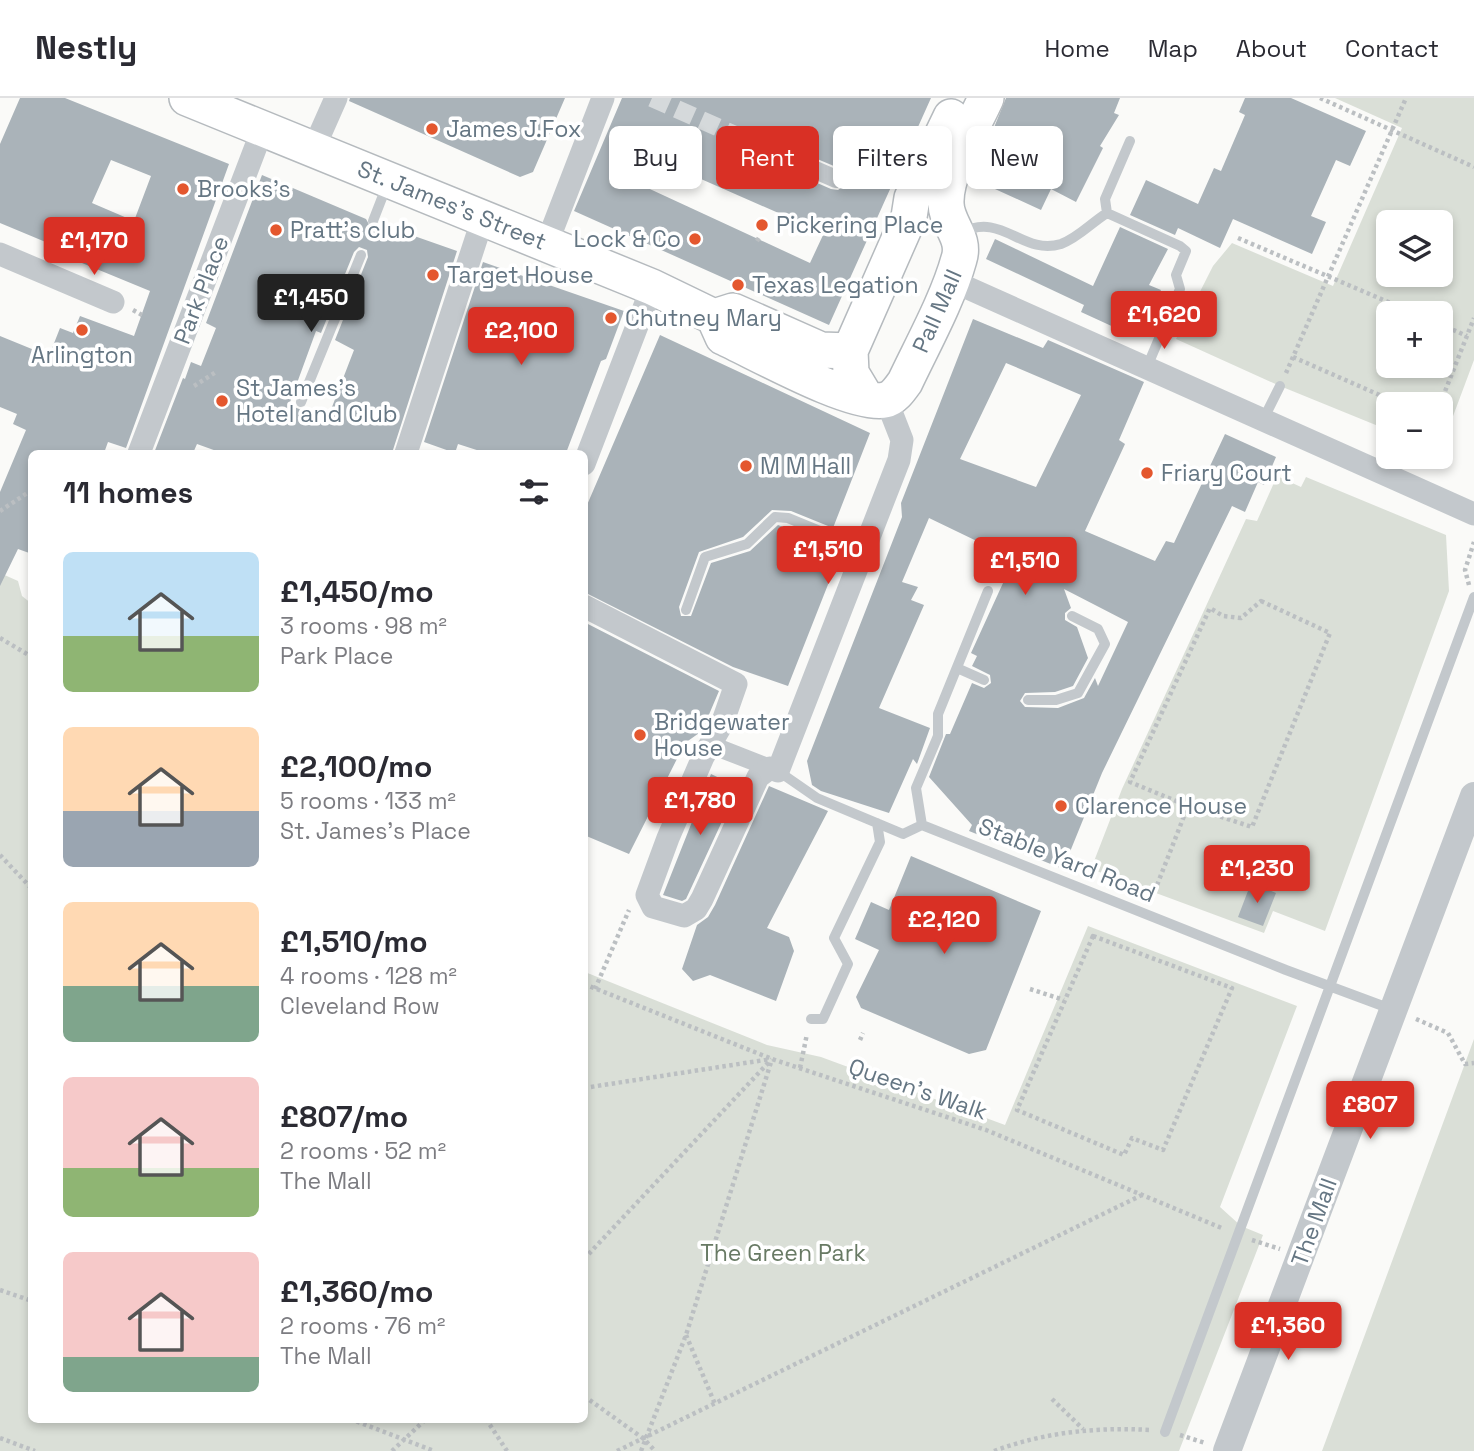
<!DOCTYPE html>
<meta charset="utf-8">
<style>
body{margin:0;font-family:"Space Grotesk",sans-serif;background:#f7f7f7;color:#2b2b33;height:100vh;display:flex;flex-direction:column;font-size:26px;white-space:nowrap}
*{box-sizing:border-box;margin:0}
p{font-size:23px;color:#7c7c81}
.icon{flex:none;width:38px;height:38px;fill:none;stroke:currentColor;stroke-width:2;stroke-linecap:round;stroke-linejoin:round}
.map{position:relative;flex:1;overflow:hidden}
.details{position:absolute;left:28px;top:352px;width:560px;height:973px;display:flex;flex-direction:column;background:#fff;border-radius:10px;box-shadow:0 4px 10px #0003}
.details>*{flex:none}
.banner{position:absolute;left:609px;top:28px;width:665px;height:63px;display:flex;gap:14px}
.buttons{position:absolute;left:1376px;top:112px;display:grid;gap:14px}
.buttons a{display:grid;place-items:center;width:77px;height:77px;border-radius:10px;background:#fff;box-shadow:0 4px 10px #0003;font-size:35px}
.price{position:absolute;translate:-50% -60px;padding:0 16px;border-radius:7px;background:#d93025;color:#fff;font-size:23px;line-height:46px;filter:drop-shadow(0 2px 4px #0008)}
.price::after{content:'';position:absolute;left:50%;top:42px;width:21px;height:16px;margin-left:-10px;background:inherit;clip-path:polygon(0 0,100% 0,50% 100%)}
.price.on{background:#222;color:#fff}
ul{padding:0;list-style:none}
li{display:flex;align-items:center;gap:21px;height:175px;padding:0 35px}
li span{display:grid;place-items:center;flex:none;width:196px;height:140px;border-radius:10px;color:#555}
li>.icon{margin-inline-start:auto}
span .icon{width:84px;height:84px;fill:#fffc;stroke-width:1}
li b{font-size:30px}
h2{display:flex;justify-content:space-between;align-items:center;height:84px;padding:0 35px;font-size:30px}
.chip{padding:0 24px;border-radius:10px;background:#fff;box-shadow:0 4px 10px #0003;font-size:24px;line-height:63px}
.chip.on{background:#d93025;color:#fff}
header{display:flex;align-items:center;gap:42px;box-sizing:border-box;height:98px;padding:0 35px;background:#fff;border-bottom:2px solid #e1e1e2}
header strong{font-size:33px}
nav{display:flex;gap:38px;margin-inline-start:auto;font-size:24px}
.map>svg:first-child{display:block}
</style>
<header>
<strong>Nestly</strong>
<nav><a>Home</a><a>Map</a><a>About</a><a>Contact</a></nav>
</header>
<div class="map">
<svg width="1474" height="1353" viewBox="0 0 1474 1353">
<rect width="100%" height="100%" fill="#fafaf8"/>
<!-- green -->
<path fill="#dadfd7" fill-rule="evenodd" d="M1335 0H1474V262L1440 353V306H1388V332L1280 288 1176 241 1213 168 1232 145 1333 188 1402 30ZM1388 124H1440V177H1388ZM1388 215H1440V268H1388Z
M1277 378 1301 389 1306 379 1446 437 1449 493 1325 833 1273 813 1264 835 1091 771 1122 691 1246 421 1257 423Z
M0 475 18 483 22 498 32 506V1321H584L585 874 767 947 821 959 1005 1027 1088 828 1297 908 1220 1109 1241 1128 1263 1137 1179 1353H0Z
M1474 941V1353H1322Z"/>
<!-- building -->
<path fill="#aab3b9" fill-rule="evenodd" d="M20 0H65L229 66 126 350 108 344 104 355H32V456L18 451 0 488V394L26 332 13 326 17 316 0 309V238L49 258 60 230 73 235 80 218 134 238 150 193 82 165 84 160 0 125V46ZM111 62 151 78 134 123 92 105Z
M350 0H565L533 74 520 79 349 3Z
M622 0H931L829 227 574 113ZM741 29 841 71 847 79 846 86 838 92 831 91 737 50 733 46 731 36ZM651 59 824 135 810 165 639 86Z
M1006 0H1120L1114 15 1119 17 1100 48 1103 50 1076 104 1051 91 1041 112 973 81Z
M1245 0H1291L1366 33 1350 68 1336 62 1311 118 1326 124 1312 156 1233 121 1220 150 1178 130 1175 137 1130 117 1146 82 1198 106 1214 70 1221 73 1245 17 1239 14Z
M262 77 366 121 371 130 380 126 457 153 392 355H222L197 346 193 355H154L183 280 185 281 191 264 201 268 216 230 206 225ZM359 149 367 152 368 159 335 242 354 252 327 322 289 307 316 233 321 235 354 154Z
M1120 129 1168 151 1149 187 1161 192 1141 236 1121 226 1118 231 1081 214 1084 207 986 161 995 141 1093 188Z
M483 164 624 213 606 261 601 263 566 355H486L458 346 455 355 424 344Z
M973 221 1043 250 1048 242 1144 284 1119 342 1125 346 1085 433 1155 463 1166 443 1174 445 1225 336 1276 359 1264 387 1258 384 1245 414 1232 408 1102 675 1063 771 969 733 972 727 929 679 946 636H950L972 585 984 590 991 585 990 577 972 568 977 558 971 555 1014 461 929 420 902 484 918 489 911 502 924 507 879 610 930 630 917 666 913 661 889 715 821 693 812 687 807 663 902 419 901 405ZM1006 265 1081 297 1036 389 960 361ZM1064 491 1128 524 1098 588 1095 580 1084 600 1058 610 1025 609 1020 603 1025 595 1055 594 1073 588 1088 560 1077 529 1065 522V515L1071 510Z
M660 237 870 335 833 430 791 413 772 412 743 439 699 454 679 509 681 518H691L711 465 750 453 778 427 842 451 788 588 733 569 584 494V414Z
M584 524 719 593 702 633 685 645 629 756 584 737Z
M711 676 738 689 686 801 682 803 663 797Z
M769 688 828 713 767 830 789 839 794 853 776 903 710 877 693 883 682 871 697 827 708 819 715 807Z
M911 758 1041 813 986 952 969 956 861 910 856 899 879 852 855 841 871 804 889 812Z
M1251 785 1276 795 1263 828 1238 819Z"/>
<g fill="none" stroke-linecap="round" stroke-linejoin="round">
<!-- pedestrian-tunnel -->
<path stroke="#d5d9db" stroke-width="18" stroke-dasharray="18 9" stroke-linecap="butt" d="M652 0 742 40"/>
<defs>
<path id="primary" d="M187 0 652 189 714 219 723 239C756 254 853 309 885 302 894 300 900 291 905 284 923 246 948 201 959 161 966 139 946 126 946 105 945 74 973 29 986 0
M714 219 733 213 821 252 850 253
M866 300 851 275 850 253 909 119 912 100 951 19"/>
</defs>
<!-- primary casing -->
<use href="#primary" stroke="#b5babe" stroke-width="38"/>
<!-- path -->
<path stroke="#bbbfc2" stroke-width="4.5" stroke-dasharray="3.5 3.5" stroke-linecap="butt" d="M1320 0 1474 69
M1238 140 1414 215
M757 143 760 138
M133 212 142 217
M1440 226 1467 238
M1293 259 1400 306
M1286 275 1406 0
M194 288 216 274
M1440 306 1474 220
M0 413 32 392
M1469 487 1465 472 1474 444
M1261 503 1330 535 1252 729 1188 708 1130 684 1210 510 1223 518 1241 520Z
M0 540 32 559
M0 757 32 791
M1152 800 1188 708
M1093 838 1232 890 1163 1052 1132 1040 1124 1057 1017 1012Z
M584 886 772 961 986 1032 1224 1131
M595 891 629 812
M1030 891 1064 902
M1416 921 1448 935 1465 966 1474 965
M860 942 863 935
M800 970 807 936
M584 990 771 961
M1252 1142 1280 1151
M584 1161 769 964
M0 1192 32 1203
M686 1237 715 1306
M584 1298 644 1341 655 1353
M1052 1301 1083 1331
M350 1321 434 1353
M486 1321 507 1353
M1180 1337 1205 1345
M0 1340 35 1353
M392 1353 426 1321
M617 1353 1144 1096
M641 1353 686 1237 772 961
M994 1353C1045 1334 1097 1329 1151 1332"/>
<!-- service -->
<path stroke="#c3c8cc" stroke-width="10" d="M1107 115 1105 101 1130 43
M373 123 387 87
M961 135C1002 113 1022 158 1061 146 1078 140 1091 125 1107 115L1180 148 1186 153 1176 177 1180 191 1147 269
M301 304 361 157
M1264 320 1280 288
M686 512 705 459 747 446 775 419 788 420 866 452
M957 570 984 582
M1028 602H1056L1078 595 1105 546 1098 531 1072 518
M778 673 817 700 903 736 922 727 1286 872 1391 911
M922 727 916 690 938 638V616L988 493
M811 921H823L848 866 834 840 880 744 877 725
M1165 1334 1474 499"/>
<!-- pedestrian -->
<path stroke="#c3c8cc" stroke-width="18" d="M742 40 836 81
M711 647 770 670"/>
<!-- minor -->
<path stroke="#c3c8cc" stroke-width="23" d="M313 52 336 0
M547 145 603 0
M0 156 113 204
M950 182 1474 416
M139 355 263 30
M406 355 483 120
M584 366 652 189
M584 508 736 586 722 626 703 659 668 740 647 797 653 809 684 818 696 811 702 801 758 679 770 670 778 673 899 362 902 342 886 301"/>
<!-- tertiary -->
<path stroke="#c3c8cc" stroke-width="28" d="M1227 1353 1474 698"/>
<!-- primary -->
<use href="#primary" stroke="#fff" stroke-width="35"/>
</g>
<!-- markers -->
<g fill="#e4572e" stroke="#fff" stroke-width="2.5">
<circle cx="432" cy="31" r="7"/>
<circle cx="183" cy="91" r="7"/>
<circle cx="762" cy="127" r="7"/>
<circle cx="276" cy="132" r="7"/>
<circle cx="695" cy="141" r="7"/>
<circle cx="433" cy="177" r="7"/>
<circle cx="738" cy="187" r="7"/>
<circle cx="611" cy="220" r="7"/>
<circle cx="82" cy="232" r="7"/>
<circle cx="222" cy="303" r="7"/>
<circle cx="746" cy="368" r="7"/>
<circle cx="1147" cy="375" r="7"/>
<circle cx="640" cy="637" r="7"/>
<circle cx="1061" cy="708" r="7"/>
</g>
<g text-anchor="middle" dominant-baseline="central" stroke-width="7" stroke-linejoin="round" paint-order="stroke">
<!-- poi labels -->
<g font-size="23" fill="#657683" stroke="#fff" text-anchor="start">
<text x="446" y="31">James J.Fox</text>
<text x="197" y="91">Brooks's</text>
<text x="776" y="127">Pickering Place</text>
<text x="290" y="132">Pratt's club</text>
<text x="681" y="141" text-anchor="end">Lock &amp; Co</text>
<text x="447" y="177">Target House</text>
<text x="752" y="187">Texas Legation</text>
<text x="625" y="220">Chutney Mary</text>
<text x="82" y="257" text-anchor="middle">Arlington</text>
<text x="236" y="290">St James's<tspan x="236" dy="26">Hotel and Club</tspan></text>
<text x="760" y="368">M M Hall</text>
<text x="1161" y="375">Friary Court</text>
<text x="654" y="624">Bridgewater<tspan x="654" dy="26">House</tspan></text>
<text x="1075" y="708">Clarence House</text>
</g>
<!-- street labels -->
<g font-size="23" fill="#657683" stroke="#fff">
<text transform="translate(452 107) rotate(22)">St. James's Street</text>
<text transform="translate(201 192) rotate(-69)">Park Place</text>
<text transform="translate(937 213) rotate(-66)">Pall Mall</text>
<text transform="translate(1067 762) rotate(22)">Stable Yard Road</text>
<text transform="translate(918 991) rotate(19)">Queen's Walk</text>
<text transform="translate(1314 1124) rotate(-70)">The Mall</text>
</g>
<!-- park labels -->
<g font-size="23" fill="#687a64" stroke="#fff">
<text x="783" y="1155">The Green Park</text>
</g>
</g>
</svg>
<div class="buttons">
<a><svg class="icon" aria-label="layers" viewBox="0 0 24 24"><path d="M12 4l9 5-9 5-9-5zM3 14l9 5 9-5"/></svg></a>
<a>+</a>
<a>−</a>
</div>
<b class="price" style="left:94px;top:179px">£1,170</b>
<b class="price on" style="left:311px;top:236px">£1,450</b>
<b class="price" style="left:1164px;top:253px">£1,620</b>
<b class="price" style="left:521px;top:269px">£2,100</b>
<b class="price" style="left:828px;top:488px">£1,510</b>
<b class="price" style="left:1025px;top:499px">£1,510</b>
<b class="price" style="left:700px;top:739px">£1,780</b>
<b class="price" style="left:1257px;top:807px">£1,230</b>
<b class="price" style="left:944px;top:858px">£2,120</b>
<b class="price" style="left:1370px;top:1043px">£807</b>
<b class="price" style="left:1288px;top:1264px">£1,360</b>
<div class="banner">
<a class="chip">Buy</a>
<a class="chip on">Rent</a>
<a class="chip">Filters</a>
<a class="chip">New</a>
</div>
<section class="details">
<h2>11 homes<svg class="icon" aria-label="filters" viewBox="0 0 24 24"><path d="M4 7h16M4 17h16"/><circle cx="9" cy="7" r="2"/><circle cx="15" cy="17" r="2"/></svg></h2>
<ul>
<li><span style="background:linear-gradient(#bfe0f5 60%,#8fb573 0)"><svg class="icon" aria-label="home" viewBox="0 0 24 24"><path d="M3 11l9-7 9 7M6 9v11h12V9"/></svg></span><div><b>£1,450/mo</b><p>3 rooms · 98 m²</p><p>Park Place</p></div></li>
<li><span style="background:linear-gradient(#ffd9b3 60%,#9aa5b1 0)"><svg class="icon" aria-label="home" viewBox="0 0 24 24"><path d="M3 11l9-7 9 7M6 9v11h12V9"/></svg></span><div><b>£2,100/mo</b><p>5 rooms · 133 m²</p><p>St. James's Place</p></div></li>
<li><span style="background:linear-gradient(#ffd9b3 60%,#7fa58c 0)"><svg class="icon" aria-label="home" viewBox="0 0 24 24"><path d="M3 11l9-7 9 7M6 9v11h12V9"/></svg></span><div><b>£1,510/mo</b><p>4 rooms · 128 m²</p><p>Cleveland Row</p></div></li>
<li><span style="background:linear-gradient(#f6c9c9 65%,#8fb573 0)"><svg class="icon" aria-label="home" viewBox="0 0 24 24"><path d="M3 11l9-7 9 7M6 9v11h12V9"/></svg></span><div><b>£807/mo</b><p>2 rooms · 52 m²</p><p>The Mall</p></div></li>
<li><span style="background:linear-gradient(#f6c9c9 75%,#7fa58c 0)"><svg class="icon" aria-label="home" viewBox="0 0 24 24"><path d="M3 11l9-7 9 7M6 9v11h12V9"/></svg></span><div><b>£1,360/mo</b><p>2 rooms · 76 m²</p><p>The Mall</p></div></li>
</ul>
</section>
</div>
